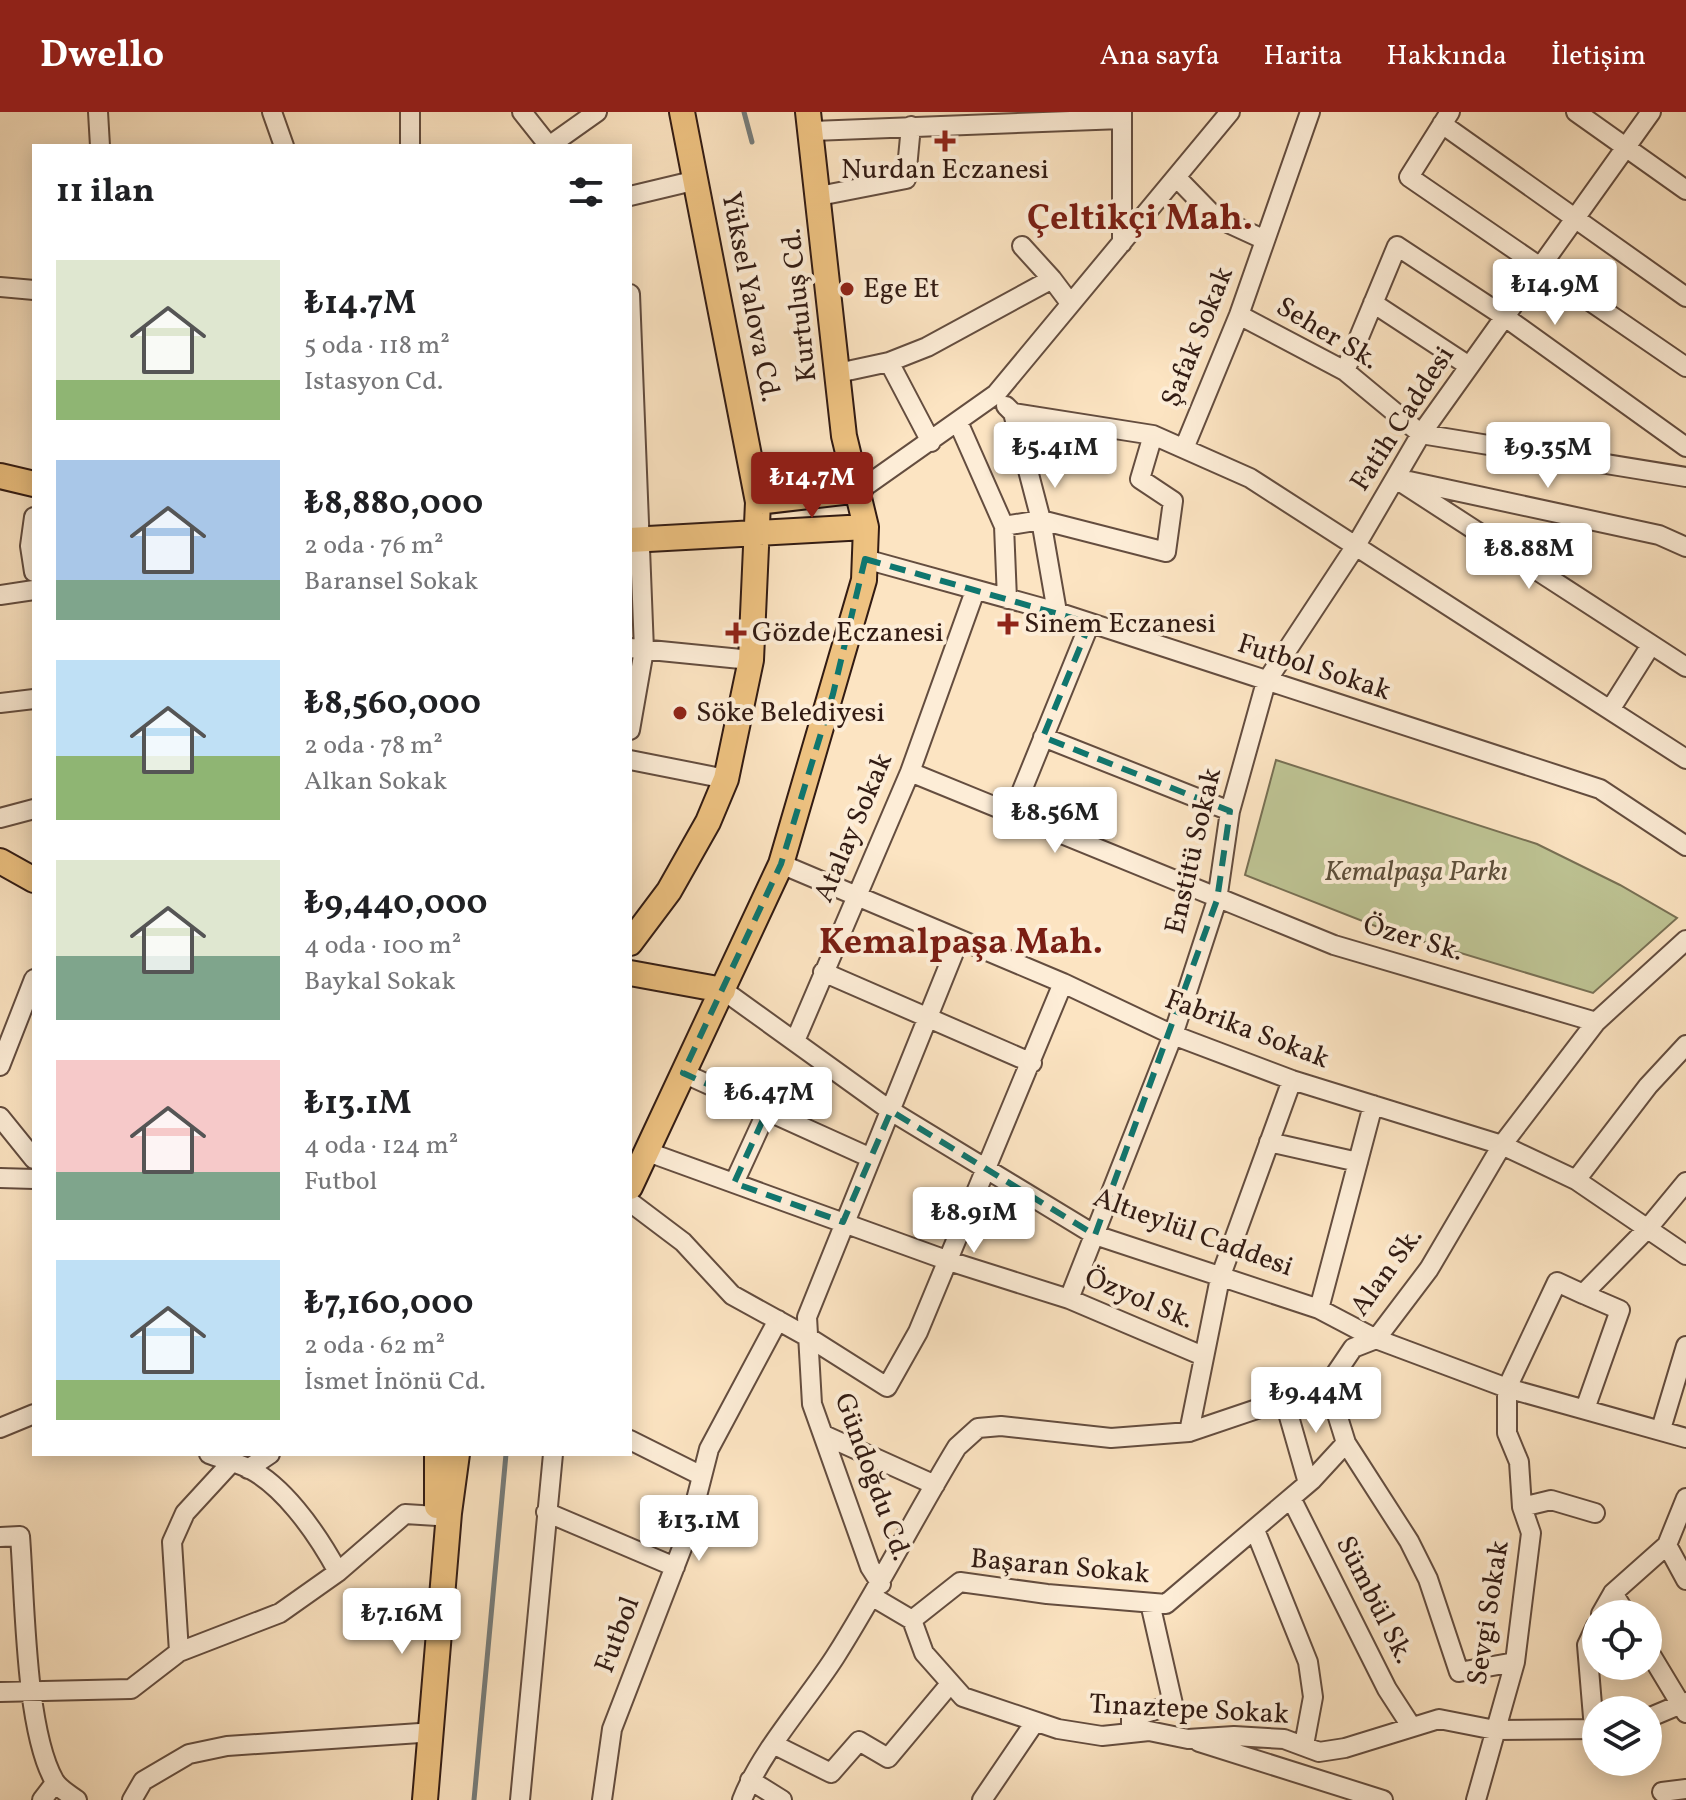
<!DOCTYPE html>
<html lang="tr">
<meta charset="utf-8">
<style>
body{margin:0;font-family:Vollkorn,serif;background:#f6f6f6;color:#202124;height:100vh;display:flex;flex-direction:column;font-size:30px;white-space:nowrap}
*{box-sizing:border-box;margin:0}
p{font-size:26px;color:#757577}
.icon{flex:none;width:44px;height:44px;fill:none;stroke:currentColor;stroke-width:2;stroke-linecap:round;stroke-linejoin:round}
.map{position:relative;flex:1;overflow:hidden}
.sheet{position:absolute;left:32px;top:32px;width:600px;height:1312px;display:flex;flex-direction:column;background:#fff;border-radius:0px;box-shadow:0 4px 20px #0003}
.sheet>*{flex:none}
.controls{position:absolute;left:1582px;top:1488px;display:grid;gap:16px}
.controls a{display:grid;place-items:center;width:80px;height:80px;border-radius:50%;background:#fff;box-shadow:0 4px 20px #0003;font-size:40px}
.price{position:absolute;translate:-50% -68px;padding:0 18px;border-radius:8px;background:#fff;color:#222;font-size:26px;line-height:52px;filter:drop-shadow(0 2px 4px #0008)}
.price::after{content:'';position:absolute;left:50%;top:48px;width:24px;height:18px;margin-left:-12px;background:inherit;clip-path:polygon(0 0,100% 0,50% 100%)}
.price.active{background:#8f2418;color:#fff}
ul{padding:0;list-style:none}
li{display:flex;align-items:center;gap:24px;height:200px;padding:0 24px}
li span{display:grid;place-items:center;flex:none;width:224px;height:160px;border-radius:0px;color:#555}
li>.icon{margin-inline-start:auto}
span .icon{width:96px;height:96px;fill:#fffc;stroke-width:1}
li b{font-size:34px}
h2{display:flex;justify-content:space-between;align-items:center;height:96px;padding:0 24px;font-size:34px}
header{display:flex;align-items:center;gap:48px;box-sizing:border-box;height:112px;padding:0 40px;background:#8f2418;color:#fff}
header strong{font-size:38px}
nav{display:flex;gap:44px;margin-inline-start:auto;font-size:28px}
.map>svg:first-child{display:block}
</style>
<header>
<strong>Dwello</strong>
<nav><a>Ana sayfa</a><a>Harita</a><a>Hakkında</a><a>İletişim</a></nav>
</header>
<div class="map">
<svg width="1686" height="1688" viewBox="0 0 1686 1688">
<rect width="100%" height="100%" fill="#fce4c2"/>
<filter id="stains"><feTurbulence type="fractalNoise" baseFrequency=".0025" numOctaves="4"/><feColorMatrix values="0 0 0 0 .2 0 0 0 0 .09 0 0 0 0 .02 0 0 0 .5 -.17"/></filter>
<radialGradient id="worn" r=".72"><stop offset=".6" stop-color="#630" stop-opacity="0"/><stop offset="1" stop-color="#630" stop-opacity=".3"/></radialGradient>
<!-- green -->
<path fill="#bec494" stroke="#787054" stroke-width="2" d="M1276 648 1537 732 1620 773 1677 806 1593 881 1388 819 1245 763Z"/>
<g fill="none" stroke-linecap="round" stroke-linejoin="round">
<!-- stream -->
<path stroke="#767c7a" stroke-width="5" d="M744 0 752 30
M474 1688 506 1342"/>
<defs>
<path id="minor" d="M98 0 100 34
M272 0 284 34
M522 0 549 34
M1122 0V131
M1450 0 1409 65 1686 255
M1576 0 1686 78
M1442 12 1686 185
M813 19 1122 7
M410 34V0
M549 34 597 0
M1177 66 1215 105 1265 128
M630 84 697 68
M819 84 906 67 911 14
M1022 134 1052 167
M0 175 34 178
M630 182 644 538 630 618
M1373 191 1469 254
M1239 203 1345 259 1421 322 1686 365
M889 250 931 330
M1345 259 1397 134 1505 205 1686 335
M838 261 889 250 927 235 1052 167 1070 191
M1006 294 1013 301 1041 408 1057 500
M1013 301 1153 323 1250 366 1686 647
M958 310 1004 414 1007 487
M1185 334 1239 203 1310 0
M1396 367 1686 555
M1409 369 1659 423 1686 435
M860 378 996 282 1230 0
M34 405 30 434 34 460
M1004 414 1041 408 1166 440 1173 389 1140 367 1153 323
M865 447 1057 500 1600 677 1686 734
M0 483 34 478
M630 536 751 548
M0 591 34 587
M1610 598 1651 533
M1043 625 1230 699
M630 648 726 667
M910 660 1334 833 1596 910
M1012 703 1090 511
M0 706 34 697
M781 752 1063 871 1173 923 1292 968 1502 1033 1576 1068 1686 1143
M823 860 1032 951
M723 878 891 999 1095 1123 1319 1197 1376 1227 1507 1276 1686 1326
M795 929 910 660 975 479
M0 954 34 867
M683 961 871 1046
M0 1005 34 1047
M1269 1030 1358 1050
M645 1039 949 1149 1069 1187 1203 1244
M0 1066 34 1067
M1576 1068 1648 974 1686 933
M734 1071 767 999
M630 1090 683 1130 732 1183 808 1225 887 1275 918 1220 1063 871
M1583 1182 1620 1198 1585 1297
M1069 1187 1173 923 1217 788 1230 699 1266 570 1355 435 1421 322 1651 0
M1319 1197 1373 993
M1328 1273 1346 1331 1409 1429 1428 1467 1459 1560 1515 1550
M1284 1287 1308 1371
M0 1316 34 1302
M1661 1317 1686 1234
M1189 1320 1220 1166 1292 968
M824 1323 935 1373
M630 1328 702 1364
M209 1342C219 1346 229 1348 238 1352 280 1366 318 1423 338 1460
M248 1357 270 1342
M1291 1386 1387 1577 1411 1614
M1522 1395 1551 1388 1595 1401
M546 1400 675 1455
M1255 1418 1308 1550 1313 1585 1304 1633
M0 1425 20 1424C25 1487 25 1616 54 1668 58 1676 69 1682 77 1688
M1667 1433 1686 1468
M881 1472 870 1455 812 1292 807 1205 959 828
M1613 1481 1626 1502
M873 1485 912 1508 924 1541 963 1585 1058 1617 1102 1624 1149 1619 1188 1627 1234 1624 1284 1627 1319 1640 1345 1636 1439 1607 1495 1618 1596 1617
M1601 1502 1613 1481 1667 1433 1686 1386
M912 1508 960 1470 1047 1482 1166 1492 1312 1368 1346 1331
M1648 1538 1686 1601
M179 1540 172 1430 185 1401 231 1351
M0 1580 131 1577 179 1540 280 1501 338 1460 405 1402 437 1404
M1648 1606 1686 1590
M1594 1617 1587 1533 1596 1514
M1131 1621V1606L1173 1592 1150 1491
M1199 1630 1383 1688
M775 1633 831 1661 859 1629 888 1646 950 1572
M750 1668 782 1688
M1662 1680 1686 1677
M42 1688 55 1671
M132 1688 143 1669 189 1642 227 1634 420 1621
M520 1688 553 1342
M602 1688 612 1617 687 1423 709 1337 778 1208
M742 1688C761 1639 806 1590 835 1545 878 1477 915 1404 957 1335L978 1316 1001 1314 1111 1326 1189 1320 1328 1273 1353 1236 1376 1227 1429 1157 1502 1033 1596 910 1686 828
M982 1688 1035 1610
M1476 1688 1515 1550 1531 1421 1522 1395 1519 1350 1507 1321V1276L1557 1170 1583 1182 1648 1116 1686 1070"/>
<path id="major" d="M0 364 34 372
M758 390 860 378
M630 428 866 415
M0 749 34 768
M630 831 669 779 708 710 726 667 751 548 758 390 682 0
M630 861 723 878
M630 1075 781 752 864 468 866 415 844 324 808 0
M437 1394V1342
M425 1688 449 1401 457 1342"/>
</defs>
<!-- minor casing -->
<use href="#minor" stroke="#644d3f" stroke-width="22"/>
<!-- major casing -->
<use href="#major" stroke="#321b13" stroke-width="28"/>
<!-- minor -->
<use href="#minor" stroke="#fdedd7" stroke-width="18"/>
<!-- major -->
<use href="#major" stroke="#eec281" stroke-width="24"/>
</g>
<!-- marked area -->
<path fill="none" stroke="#0f766e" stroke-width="6" stroke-dasharray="16 10" stroke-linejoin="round" d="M865 447 1090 511 1043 625 1230 699 1217 788 1095 1123 891 999 843 1110 734 1071 767 999 683 961 781 752 833 582Z"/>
<!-- markers -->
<g fill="#8f2418" stroke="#fdedd7" stroke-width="3">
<path d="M941 17h8v8h8v8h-8v8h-8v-8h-8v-8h8z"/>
<circle cx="847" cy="177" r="8"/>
<path d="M1004 500h8v8h8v8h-8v8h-8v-8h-8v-8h8z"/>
<path d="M732 509h8v8h8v8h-8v8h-8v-8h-8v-8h8z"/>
<circle cx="680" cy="601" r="8"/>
</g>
<g text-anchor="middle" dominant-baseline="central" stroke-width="8" stroke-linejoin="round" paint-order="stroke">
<!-- poi labels -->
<g font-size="28" fill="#321b13" stroke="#fdedd7" text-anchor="start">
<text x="945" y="58" text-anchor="middle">Nurdan Eczanesi</text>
<text x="863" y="177">Ege Et</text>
<text x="1024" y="512">Sinem Eczanesi</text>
<text x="752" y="521">Gözde Eczanesi</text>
<text x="696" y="601">Söke Belediyesi</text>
</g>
<!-- street labels -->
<g font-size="28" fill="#321b13" stroke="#fdedd7">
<text transform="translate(750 185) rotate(79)">Yüksel Yalova Cd.</text>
<text transform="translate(800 193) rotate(-96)">Kurtuluş Cd.</text>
<text transform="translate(1327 222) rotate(31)">Seher Sk.</text>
<text transform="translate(1198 225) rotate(-68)">Şafak Sokak</text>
<text transform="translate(1403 307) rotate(-57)">Fatih Caddesi</text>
<text transform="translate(1314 556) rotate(18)">Futbol Sokak</text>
<text transform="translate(854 716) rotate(-67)">Atalay Sokak</text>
<text transform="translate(1194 739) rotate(-77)">Enstitü Sokak</text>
<text transform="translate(1413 827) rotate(16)">Özer Sk.</text>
<text transform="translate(1247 918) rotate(21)">Fabrika Sokak</text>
<text transform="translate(1193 1121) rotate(20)">Altıeylül Caddesi</text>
<text transform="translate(1387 1160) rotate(-54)">Alan Sk.</text>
<text transform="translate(1139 1187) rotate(23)">Özyol Sk.</text>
<text transform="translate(872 1365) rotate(70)">Gündoğdu Cd.</text>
<text transform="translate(1060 1455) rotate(5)">Başaran Sokak</text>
<text transform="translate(1374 1488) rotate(63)">Sümbül Sk.</text>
<text transform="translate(1489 1501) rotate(-81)">Sevgi Sokak</text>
<text transform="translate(618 1523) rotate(-69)">Futbol</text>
<text transform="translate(1189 1598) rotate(3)">Tınaztepe Sokak</text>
</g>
<!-- park labels -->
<g font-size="28" font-style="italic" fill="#5c4e3a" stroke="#fdedd7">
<text x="1416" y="760">Kemalpaşa Parkı</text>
</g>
<!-- district labels -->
<g font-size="36" font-weight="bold" fill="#7a1f14" stroke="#fdedd7">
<text x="1140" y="108">Çeltikçi Mah.</text>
<text x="961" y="832">Kemalpaşa Mah.</text>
</g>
</g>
<rect width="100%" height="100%" filter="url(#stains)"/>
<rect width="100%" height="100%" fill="url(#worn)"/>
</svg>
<div class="controls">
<a><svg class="icon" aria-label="locate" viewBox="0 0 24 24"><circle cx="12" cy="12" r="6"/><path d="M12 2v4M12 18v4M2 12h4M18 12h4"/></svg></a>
<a><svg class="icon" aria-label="layers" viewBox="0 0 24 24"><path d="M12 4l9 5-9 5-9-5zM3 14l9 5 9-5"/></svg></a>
</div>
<b class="price" style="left:1555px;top:215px">₺14.9M</b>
<b class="price" style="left:1055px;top:378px">₺5.41M</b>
<b class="price" style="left:1548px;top:378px">₺9.35M</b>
<b class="price active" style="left:812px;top:408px">₺14.7M</b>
<b class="price" style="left:1529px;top:479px">₺8.88M</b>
<b class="price" style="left:1055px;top:743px">₺8.56M</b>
<b class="price" style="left:769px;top:1023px">₺6.47M</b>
<b class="price" style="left:974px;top:1143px">₺8.91M</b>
<b class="price" style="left:1316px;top:1323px">₺9.44M</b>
<b class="price" style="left:699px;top:1451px">₺13.1M</b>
<b class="price" style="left:402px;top:1544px">₺7.16M</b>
<section class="sheet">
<h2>11 ilan<svg class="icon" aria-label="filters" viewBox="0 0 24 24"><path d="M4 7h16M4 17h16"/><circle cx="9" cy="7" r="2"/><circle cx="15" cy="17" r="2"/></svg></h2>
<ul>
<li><span style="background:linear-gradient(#dfe7d0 75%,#8fb573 0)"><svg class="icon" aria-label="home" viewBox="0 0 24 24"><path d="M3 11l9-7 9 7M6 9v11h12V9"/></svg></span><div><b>₺14.7M</b><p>5 oda · 118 m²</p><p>Istasyon Cd.</p></div></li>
<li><span style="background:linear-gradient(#a9c7e8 75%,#7fa58c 0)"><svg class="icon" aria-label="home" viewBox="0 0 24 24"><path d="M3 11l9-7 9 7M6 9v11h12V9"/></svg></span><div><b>₺8,880,000</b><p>2 oda · 76 m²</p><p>Baransel Sokak</p></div></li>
<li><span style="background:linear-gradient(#bfe0f5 60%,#8fb573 0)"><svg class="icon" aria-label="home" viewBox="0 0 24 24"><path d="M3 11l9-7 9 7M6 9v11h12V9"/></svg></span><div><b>₺8,560,000</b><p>2 oda · 78 m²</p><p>Alkan Sokak</p></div></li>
<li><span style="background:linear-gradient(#dfe7d0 60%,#7fa58c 0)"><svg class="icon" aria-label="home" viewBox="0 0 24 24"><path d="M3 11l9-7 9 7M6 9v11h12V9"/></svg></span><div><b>₺9,440,000</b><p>4 oda · 100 m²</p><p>Baykal Sokak</p></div></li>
<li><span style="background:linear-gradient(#f6c9c9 70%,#7fa58c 0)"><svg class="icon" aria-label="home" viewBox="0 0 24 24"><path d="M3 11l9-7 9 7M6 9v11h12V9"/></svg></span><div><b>₺13.1M</b><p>4 oda · 124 m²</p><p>Futbol</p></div></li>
<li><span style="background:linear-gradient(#bfe0f5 75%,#8fb573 0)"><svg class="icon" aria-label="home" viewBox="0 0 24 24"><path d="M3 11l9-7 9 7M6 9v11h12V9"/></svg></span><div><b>₺7,160,000</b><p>2 oda · 62 m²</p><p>İsmet İnönü Cd.</p></div></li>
</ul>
</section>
</div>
